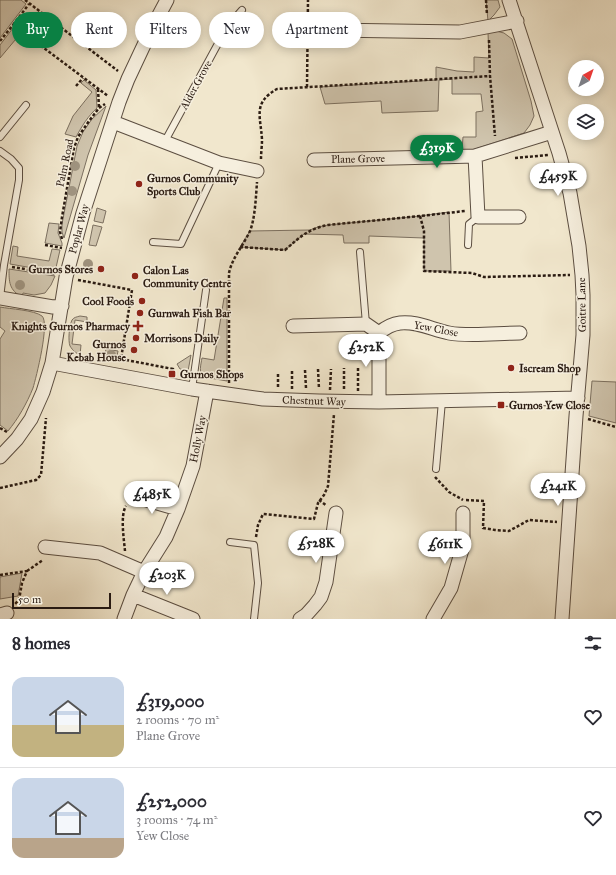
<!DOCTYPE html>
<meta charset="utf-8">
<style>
body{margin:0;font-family:"IM FELL Great Primer",serif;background:#f2f2f3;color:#2b2b33;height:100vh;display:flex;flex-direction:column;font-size:15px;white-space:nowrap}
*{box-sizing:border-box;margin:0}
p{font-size:13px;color:#7c7c81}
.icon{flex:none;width:22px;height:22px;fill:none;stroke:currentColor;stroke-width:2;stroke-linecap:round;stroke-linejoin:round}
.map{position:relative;height:619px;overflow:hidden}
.panel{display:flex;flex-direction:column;background:#fff;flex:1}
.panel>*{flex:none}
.top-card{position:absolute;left:12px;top:12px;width:400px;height:36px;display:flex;gap:8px}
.needle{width:26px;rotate:40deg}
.controls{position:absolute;left:568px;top:60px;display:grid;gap:8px}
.controls a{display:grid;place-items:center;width:36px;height:36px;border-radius:50%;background:#fff;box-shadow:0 2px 10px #0003;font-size:20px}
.scale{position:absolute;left:12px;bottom:10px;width:99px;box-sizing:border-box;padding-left:4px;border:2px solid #2a1b12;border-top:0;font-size:11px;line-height:14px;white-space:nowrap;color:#2a1b12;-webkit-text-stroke:3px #f6efde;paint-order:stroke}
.price{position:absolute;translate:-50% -34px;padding:0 9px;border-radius:14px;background:#fff;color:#222;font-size:13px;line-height:26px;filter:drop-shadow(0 1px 2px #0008)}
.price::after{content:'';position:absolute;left:50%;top:24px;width:12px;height:9px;margin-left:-6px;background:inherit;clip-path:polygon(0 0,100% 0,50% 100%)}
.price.on{background:#0b8043;color:#fff}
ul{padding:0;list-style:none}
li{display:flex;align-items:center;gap:12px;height:100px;padding:0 12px}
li+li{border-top:1px solid #e1e1e2}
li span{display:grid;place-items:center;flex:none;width:112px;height:80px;border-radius:12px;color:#555}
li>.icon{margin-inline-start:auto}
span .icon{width:48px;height:48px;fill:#fffc;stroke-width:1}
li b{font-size:17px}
h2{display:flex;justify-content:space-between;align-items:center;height:48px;padding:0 12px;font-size:17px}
.tag{padding:0 14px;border-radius:18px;background:#fff;box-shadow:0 2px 10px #0003;font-size:14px;line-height:36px}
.tag.on{background:#0b8043;color:#fff}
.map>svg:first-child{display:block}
</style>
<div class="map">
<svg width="616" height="619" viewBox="0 0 616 619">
<rect width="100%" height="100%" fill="#f1e7cd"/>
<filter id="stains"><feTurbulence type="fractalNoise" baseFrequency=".005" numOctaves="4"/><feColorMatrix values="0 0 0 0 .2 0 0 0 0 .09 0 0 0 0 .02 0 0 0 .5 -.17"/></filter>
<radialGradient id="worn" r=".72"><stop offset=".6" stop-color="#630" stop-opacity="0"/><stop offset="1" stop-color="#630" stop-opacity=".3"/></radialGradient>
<!-- green -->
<path fill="#cfc4ad" stroke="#7c7060" d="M0 0H21L26 4 0 38Z
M486 0H498L500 7 494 15 488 21Z
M13 28 21 33 0 58V45Z
M496 31 504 33 512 39 531 101 534 116 530 125 524 133 472 150H462L463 137H476V112L483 111 481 94H452V79L439 80 438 111 382 113 381 101 325 104 320 87 436 80V67L457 71 474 72V57L489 58 488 33Z
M84 80 96 90 97 108C88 116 82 126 76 137L65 134 73 116 92 92 81 83Z
M106 106 88 155 64 238 62 232V224L77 146 83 132 92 119Z
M97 208 106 211 103 223 94 221Z
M449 212 451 271H424V238L369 236V243H344L343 235 304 234 285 250 240 247 250 231 310 230 318 227 328 225 420 216Z
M49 223 59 224 58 233 62 243V246L45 243Z
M93 225 102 227 96 246 89 245Z
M13 246 18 247 17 256 49 261 52 249 60 250 55 272 10 264Z
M9 269 55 276 51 285 45 293 34 295 23 293 22 297C9 290 9 282 9 269Z
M224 298H227V381L204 377C198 374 201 364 202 358L214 360Z
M0 307C10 309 34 310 42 316 50 323 36 378 33 388 27 403 18 419 8 431L0 425V339L5 331 0 327Z
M80 316 87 317V322L75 320 72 344 81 345 80 355C76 353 73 351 70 346 68 341 69 326 72 320 74 317 77 317 80 316Z
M106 349 118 351 116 361 104 359Z
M191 355 188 371 180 369 177 364Z
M592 381 616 382V423L589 416Z
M22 573 18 596 0 599V577Z"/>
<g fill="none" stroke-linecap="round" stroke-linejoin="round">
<defs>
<path id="service" d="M0 137 26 105
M165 141 227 27 242 10
M0 151 11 159 19 168V180L4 265 0 298
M153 242 181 244 219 163
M468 245 469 224 478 217
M360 252 366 324
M192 389 206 290
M436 469 442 401
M230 542 254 545 258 583 254 619"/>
<path id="minor" d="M509 0 559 153 570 193 579 246 582 275 583 295V335L576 416 562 619
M332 30 460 32 517 21
M113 122 219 163 257 171
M475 156 478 217H519
M314 160 475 156 552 132
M0 298 53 307 62 306
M293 326 366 324 379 333C385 328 391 324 400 323 417 321 433 330 449 333 469 337 499 333 520 333
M379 333V402
M52 363 192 389 263 399 319 401 379 402 578 398
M0 457 17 439 31 419 43 392 52 363 66 277 83 213 119 102 128 79 151 30 167 0
M133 496 178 509
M45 547 100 553 144 572
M133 595 193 619
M0 615 7 613
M124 619 133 595 144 572 166 537 178 509 193 466 207 391
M300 619 306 615 315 605 321 597 326 582 336 513
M433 619 451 588 463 546V513"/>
</defs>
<!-- service casing -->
<use href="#service" stroke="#5c4e41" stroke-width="8"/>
<!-- minor casing -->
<use href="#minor" stroke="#5c4e41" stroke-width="15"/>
<!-- path -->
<path stroke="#2a1b12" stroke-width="2.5" stroke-dasharray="3 2" stroke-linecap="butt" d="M25 0 118 71
M486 0 487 15
M13 25 29 4
M489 40 490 76 495 136
M0 41 13 25 108 96
M76 86 83 78
M307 87 308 0
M98 89 99 108
M515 158 548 155
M261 159C261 153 262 146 262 140 261 117 252 103 277 89L490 76
M420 216 424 231V271L472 273 484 277 570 275
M62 239 60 232 62 217 74 148 78 137 89 121 99 108 105 104
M45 245 62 248
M240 247 285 250C300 237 308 229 328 225L420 216 465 211
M12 267 55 274
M78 280 132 290 121 359 173 369 172 372
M318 369 319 389
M305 370 306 388
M292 371V389
M229 383V273C232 258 243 246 250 231 255 219 256 196 257 182
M278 387V372
M344 389V368
M330 390 331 369
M358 391V367
M588 419 616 427
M0 428 7 432
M435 477 449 492 463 500
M0 488 36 480 41 475 46 418
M319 500 327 506
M466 500 484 501 483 528 495 530 509 531 529 520 557 522
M256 537 258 525 263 514 314 519 318 503 324 495 328 486 334 414
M125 551C124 540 120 515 126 506
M27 571 43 560
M0 575 27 571 22 583 19 600 15 604"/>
<!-- service -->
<use href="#service" stroke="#f6efde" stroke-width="6"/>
<!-- minor -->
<use href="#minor" stroke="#f6efde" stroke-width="13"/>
</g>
<!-- trees -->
<g fill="#9f937f">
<circle cx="75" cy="166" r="5"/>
<circle cx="72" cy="191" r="5"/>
<circle cx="88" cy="264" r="5"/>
<circle cx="20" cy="285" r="5"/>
<circle cx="111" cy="355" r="5"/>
</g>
<!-- markers -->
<g fill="#8f2418" stroke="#f6efde" stroke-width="1.5">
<circle cx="139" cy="184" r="4"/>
<circle cx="101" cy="269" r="4"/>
<circle cx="135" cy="276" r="4"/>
<circle cx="142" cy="301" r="4"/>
<circle cx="140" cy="313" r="4"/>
<path d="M136 320h4v4h4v4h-4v4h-4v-4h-4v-4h4z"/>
<circle cx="136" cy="338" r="4"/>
<circle cx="134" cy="350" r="4"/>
<circle cx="511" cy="368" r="4"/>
<rect x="168" y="370" width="8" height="8" rx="2"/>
<rect x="497" y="401" width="8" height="8" rx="2"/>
</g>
<g text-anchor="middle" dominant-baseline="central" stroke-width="3" stroke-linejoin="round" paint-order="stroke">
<!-- street labels -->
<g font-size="11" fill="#2a1b12" stroke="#f6efde">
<text transform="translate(196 85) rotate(-61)">Alder Grove</text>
<text transform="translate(358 159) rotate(-1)">Plane Grove</text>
<text transform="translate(65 163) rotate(-78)">Palm Road</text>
<text transform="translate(79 229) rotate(-75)">Poplar Way</text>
<text transform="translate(582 305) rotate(-91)">Goitre Lane</text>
<text transform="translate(436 329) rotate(11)">Yew Close</text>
<text transform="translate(314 401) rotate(2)">Chestnut Way</text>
<text transform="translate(198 439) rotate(-79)">Holly Way</text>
</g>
<!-- poi labels -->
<g font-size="11" font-weight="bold" fill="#2a1b12" stroke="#f6efde" text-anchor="start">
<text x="147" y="178">Gurnos Community<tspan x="147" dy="13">Sports Club</tspan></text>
<text x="93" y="269" text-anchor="end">Gurnos Stores</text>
<text x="143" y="270">Calon Las<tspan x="143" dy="13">Community Centre</tspan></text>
<text x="134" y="301" text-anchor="end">Cool Foods</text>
<text x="148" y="313">Gurnwah Fish Bar</text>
<text x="130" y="326" text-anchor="end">Knights Gurnos Pharmacy</text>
<text x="144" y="338">Morrisons Daily</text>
<text x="126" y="344" text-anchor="end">Gurnos<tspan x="126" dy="13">Kebab House</tspan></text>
<text x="519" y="368">Iscream Shop</text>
<text x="180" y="374">Gurnos Shops</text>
<text x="509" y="405">Gurnos Yew Close</text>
</g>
</g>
<rect width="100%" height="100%" filter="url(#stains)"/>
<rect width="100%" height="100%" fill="url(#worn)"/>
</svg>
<div class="controls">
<a><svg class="needle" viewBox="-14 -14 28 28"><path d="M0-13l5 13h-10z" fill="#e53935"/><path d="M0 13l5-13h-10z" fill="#7c7c81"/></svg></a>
<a><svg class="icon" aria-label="layers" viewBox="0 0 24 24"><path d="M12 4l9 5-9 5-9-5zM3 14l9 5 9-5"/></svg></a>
</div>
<div class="scale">50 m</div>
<b class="price on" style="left:437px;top:169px">£319K</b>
<b class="price" style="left:558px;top:197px">£459K</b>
<b class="price" style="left:366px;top:368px">£252K</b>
<b class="price" style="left:558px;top:507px">£241K</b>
<b class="price" style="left:152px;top:515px">£485K</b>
<b class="price" style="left:316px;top:564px">£528K</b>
<b class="price" style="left:445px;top:565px">£611K</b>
<b class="price" style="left:167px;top:596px">£203K</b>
<div class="top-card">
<a class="tag on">Buy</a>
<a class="tag">Rent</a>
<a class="tag">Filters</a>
<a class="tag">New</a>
<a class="tag">Apartment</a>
</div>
</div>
<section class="panel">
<h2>8 homes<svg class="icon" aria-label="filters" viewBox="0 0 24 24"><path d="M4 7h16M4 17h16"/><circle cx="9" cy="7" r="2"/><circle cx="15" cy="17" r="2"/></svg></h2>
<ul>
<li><span style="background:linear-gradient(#c9d6e8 60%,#c2b280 0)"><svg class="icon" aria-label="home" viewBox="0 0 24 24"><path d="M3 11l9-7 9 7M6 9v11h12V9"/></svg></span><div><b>£319,000</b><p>2 rooms · 70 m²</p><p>Plane Grove</p></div><svg class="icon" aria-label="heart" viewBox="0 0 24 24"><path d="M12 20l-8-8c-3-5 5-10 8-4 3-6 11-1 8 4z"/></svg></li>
<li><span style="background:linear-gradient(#c9d6e8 75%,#b9a48a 0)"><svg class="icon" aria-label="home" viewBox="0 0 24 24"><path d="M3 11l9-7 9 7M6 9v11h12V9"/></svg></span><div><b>£252,000</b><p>3 rooms · 74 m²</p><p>Yew Close</p></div><svg class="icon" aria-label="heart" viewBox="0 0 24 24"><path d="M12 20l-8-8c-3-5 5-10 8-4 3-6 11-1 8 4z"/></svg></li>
</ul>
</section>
